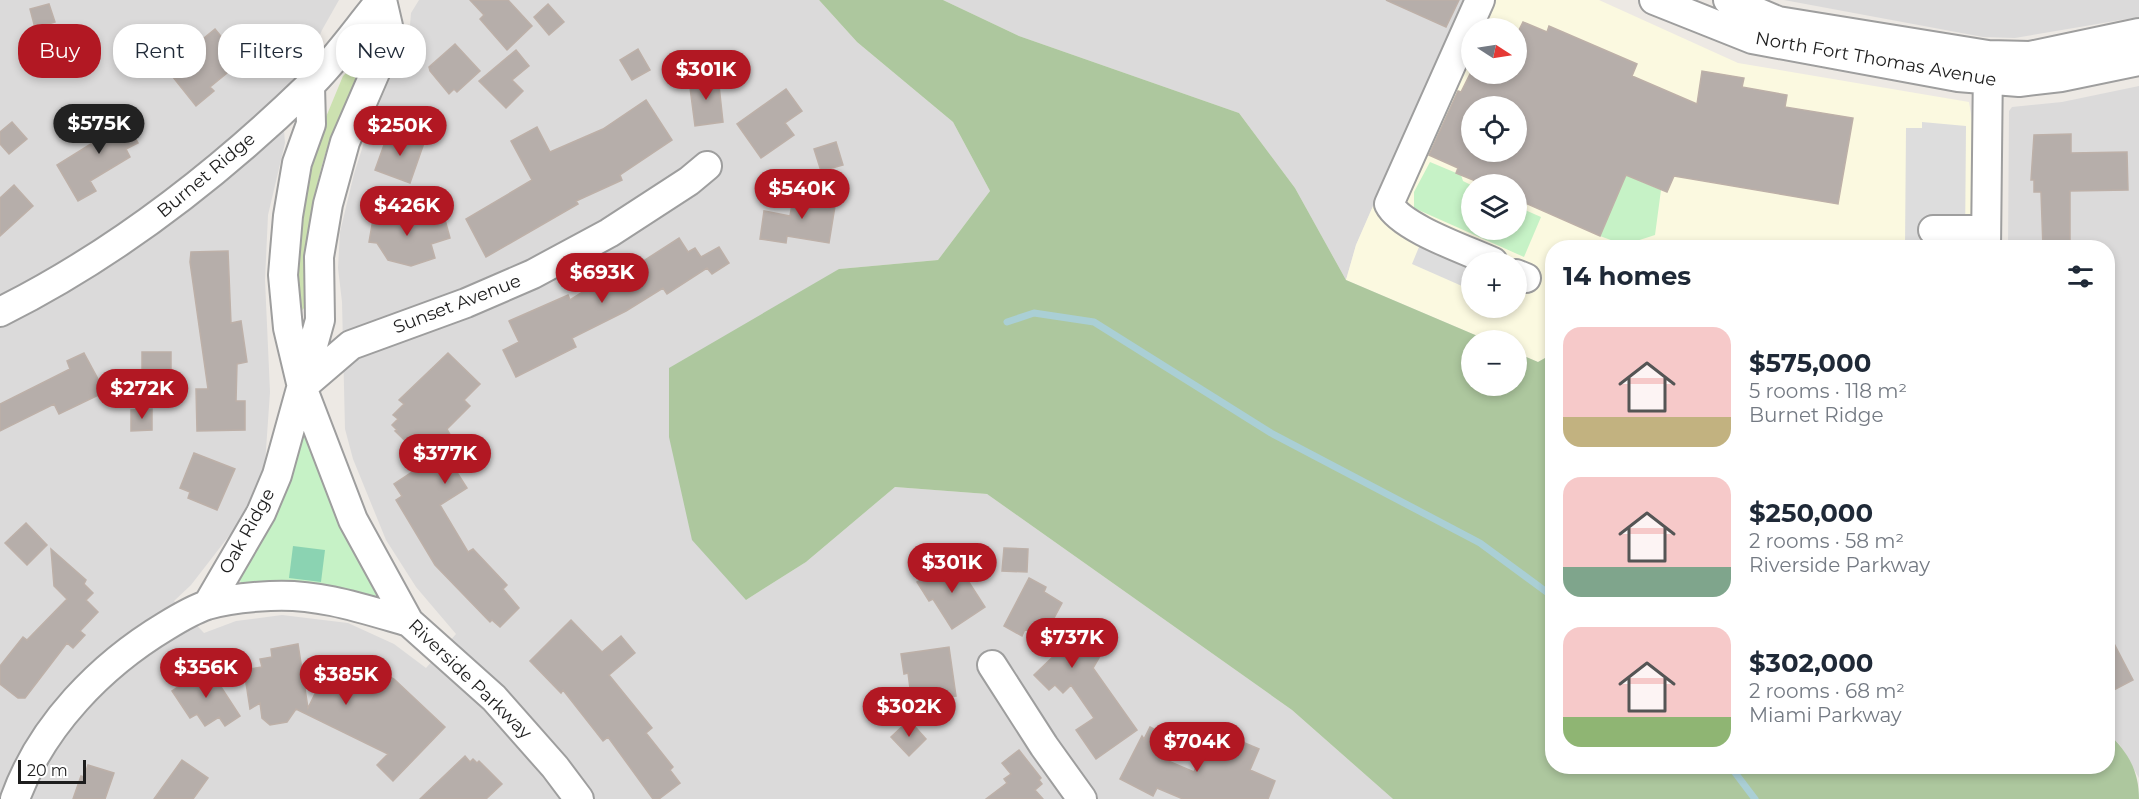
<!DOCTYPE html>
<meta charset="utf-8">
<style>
body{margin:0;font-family:Montserrat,sans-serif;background:#f2f2f3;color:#1f2937;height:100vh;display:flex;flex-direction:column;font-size:22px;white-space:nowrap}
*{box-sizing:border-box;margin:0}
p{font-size:20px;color:#747a83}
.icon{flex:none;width:33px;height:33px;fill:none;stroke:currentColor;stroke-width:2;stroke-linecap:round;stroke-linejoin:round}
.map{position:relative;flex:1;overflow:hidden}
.side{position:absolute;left:1545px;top:240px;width:570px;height:534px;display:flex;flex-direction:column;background:#fff;border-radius:24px;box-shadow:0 3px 9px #0003}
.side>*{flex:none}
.banner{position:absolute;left:18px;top:24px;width:570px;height:54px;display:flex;gap:12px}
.needle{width:39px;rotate:102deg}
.buttons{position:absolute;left:1461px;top:18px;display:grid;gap:12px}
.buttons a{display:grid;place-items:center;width:66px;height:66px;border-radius:50%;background:#fff;box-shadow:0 3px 9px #0003;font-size:30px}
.scale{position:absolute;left:18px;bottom:15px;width:68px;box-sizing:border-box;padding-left:6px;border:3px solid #1d1d1d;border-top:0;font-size:16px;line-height:21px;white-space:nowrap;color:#1d1d1d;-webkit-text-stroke:4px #fff;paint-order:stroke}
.price{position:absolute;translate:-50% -51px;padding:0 14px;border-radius:21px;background:#b21823;color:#fff;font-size:20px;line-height:39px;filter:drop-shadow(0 2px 3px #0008)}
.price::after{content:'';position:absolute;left:50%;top:36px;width:18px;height:14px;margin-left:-9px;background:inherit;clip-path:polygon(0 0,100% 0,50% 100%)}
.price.on{background:#222;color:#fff}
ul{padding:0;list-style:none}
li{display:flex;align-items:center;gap:18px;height:150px;padding:0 18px}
li span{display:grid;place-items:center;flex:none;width:168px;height:120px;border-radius:18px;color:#555}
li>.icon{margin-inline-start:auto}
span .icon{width:72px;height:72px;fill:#fffc;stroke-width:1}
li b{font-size:26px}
h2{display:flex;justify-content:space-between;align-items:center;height:72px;padding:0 18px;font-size:26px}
.chip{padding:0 21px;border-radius:24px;background:#fff;box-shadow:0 3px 9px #0003;font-size:21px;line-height:54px}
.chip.on{background:#b21823;color:#fff}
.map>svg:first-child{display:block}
</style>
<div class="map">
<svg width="2139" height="799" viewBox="0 0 2139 799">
<rect width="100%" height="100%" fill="#ede9e4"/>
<!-- residential -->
<path fill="#dbdada" d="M0 0H339L322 30 306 70 260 118 166 196 78 257 0 296Z
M419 0H819L857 42 953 122 990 191 938 260 839 269 746 600 806 562 895 487 987 494 1292 710 1393 799H0V327L64 292 140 240 284 130 285 143 268 215 265 280 270 392 265 464 255 493 239 523 191 585 174 601 204 633 236 621 282 615 348 623 394 644 426 668 456 634 416 587 386 540 353 459 345 429 342 302 338 268 340 232 354 174 368 130 391 76 408 49 411 13Z
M943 0H1463L1356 245 1346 280 1295 188 1239 113 1019 36Z
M1784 0H2139V17L2015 38 1983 37Z
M2139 86V778L2120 745 2108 733V248H2008L2009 111 2012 107 2062 102Z"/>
<!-- education -->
<path fill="#fbf9e0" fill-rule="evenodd" d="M1463 0H1599L1738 63 1969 102 1973 126 1972 247 1552 248V354L1538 362 1517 353 1516 340H1487L1346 280 1356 245ZM1472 28H1516V74H1472ZM1472 106H1516V152H1472ZM1472 184H1516V230H1472ZM1472 262H1516V308H1472Z"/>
<!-- grass -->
<path fill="#cce1b0" d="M348 71 355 74V80C345 106 332 131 324 158 312 199 302 261 308 303L300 313 297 312 296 226 321 129 343 76Z"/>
<!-- forest -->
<path fill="#adc79e" d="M819 0H943L1019 36 1239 113 1295 188 1346 280 1487 340H1472V386H1516L1517 353 1538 362 1552 354V766H2108V733C2128 752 2139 771 2139 799H1393L1292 710 987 494 895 487 806 562 746 600 692 540 669 437V368L839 269 938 260 990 191 953 122 857 42Z"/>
<!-- park -->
<path fill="#c6f2c6" d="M1430 162 1461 175 1463 181 1471 185 1472 230H1516L1517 199 1527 204 1525 210 1541 217 1524 257 1414 208V192Z
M1626 175 1661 190 1655 235 1624 245 1600 236Z
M306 429 381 593 375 600 247 587 241 583 239 578 286 490Z"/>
<!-- pitch -->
<path fill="#8bd3b2" d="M293 546 325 550 321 582 289 578Z"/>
<!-- parking -->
<path fill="#ddd" d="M1922 122 1966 126 1965 247 1905 246 1906 128H1922Z
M1428 225 1513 262H1472L1471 290 1412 264Z"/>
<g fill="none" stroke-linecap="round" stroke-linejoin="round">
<!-- stream -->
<path stroke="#aacfd5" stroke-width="7" d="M1007 322 1034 313 1094 322 1271 433 1480 543 1552 596
M1730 766 1755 799"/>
</g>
<!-- building -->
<path fill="#b6aeaa" stroke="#bdb0a8" stroke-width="1.5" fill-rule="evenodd" d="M470 0H508L532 26 507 50 480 19 484 15Z
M1386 0H1459L1446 27Z
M49 4 55 22 35 28 30 9Z
M548 4 564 22 549 35 534 17Z
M1523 22 1547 32 1549 26 1637 64 1632 76 1697 104 1702 71 1744 78 1742 87 1787 95 1785 107 1853 118 1838 204 1674 176 1667 192 1626 175 1600 236 1516 199V184H1483L1456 173 1458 168 1429 155 1458 91 1461 92 1470 74H1516V36ZM1472 106H1516V152H1472Z
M215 29 232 50 223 58 232 69 210 87 214 91 196 106 173 77 183 68 174 57 190 44 193 47Z
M455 44 480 71 457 92 454 89 449 94 430 71 429 67Z
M638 49 650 70 632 80 620 60Z
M516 50 529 66 512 80 523 91 506 108 479 81Z
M718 76 723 122 695 126 689 80Z
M786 89 802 111 785 123 794 135 761 158 737 124Z
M646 100 672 140 620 175 622 180 576 201 578 204 486 257 466 219 532 180 511 141 537 127 550 152 603 129Z
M120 111 138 143 126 149 130 157 90 181 96 191 78 201 57 165 99 139 93 126Z
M12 122 27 139 9 154 0 144V132Z
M389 131 424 143 410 183 375 170Z
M2071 134V153L2127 152 2128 190 2070 191V248H2043L2041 192H2034V180H2031L2034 135Z
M836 142 843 165 821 171 814 149Z
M14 185 33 206 0 236V198Z
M817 191 837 194 829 243 787 236 786 243 760 239 764 211 790 216 794 193 816 197Z
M375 208 404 214 416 224 444 216 450 238 431 244 435 258 411 266 388 260 377 243 369 242Z
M679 238 688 252 695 248 701 257 719 247 729 263 712 274 707 268 667 294 663 288 626 311 572 338 576 347 516 377 503 350 519 342 509 321 568 295 570 300 611 274 614 280Z
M228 251 231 323 241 321 247 362 237 364 236 401H245V430L197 431 196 389H208L190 262 191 252Z
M142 352H171V378H142Z
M84 353 105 392 59 414 54 404 0 431V404L70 369 67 361Z
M448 353 480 384 464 400 470 406 447 429 461 454 449 460 467 488 440 505 468 552 473 549 507 585 503 589 519 608 500 627 492 620 490 622 435 565 396 500 402 496 394 484 427 462 395 431 397 430 392 425 398 419 393 415 404 404 399 400Z
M152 409V430L131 431V410Z
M194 453 235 469 217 510 188 498 190 492 180 488Z
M26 523 47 545 27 565 5 543Z
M1004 548 1028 549 1027 572 1002 571Z
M51 549 86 580 84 584 93 593 86 600 98 612 80 631 85 635 73 648 67 643 25 698H18L0 684V666L23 637 27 640 67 599 54 586Z
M954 559 985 607 952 629 933 599 929 601 917 582Z
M1029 578 1046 587 1044 592 1062 603 1053 620 1080 647 1086 641 1100 656 1093 668 1137 730 1096 759 1076 730 1094 718 1071 685 1063 693 1055 685 1049 690 1034 675 1062 648 1025 629 1022 636 1004 626Z
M571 620 602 652 621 636 635 653 609 675 652 728 646 733 673 767 670 770 680 783 659 799H653L608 737 603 741 563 690 561 693 530 661Z
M2108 632 2133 680 2108 693Z
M298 644 308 708 329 665 340 671 346 659 375 673 377 670 394 679 445 727 393 781 377 765 388 754 296 709 287 722 270 725 262 718 260 703 250 709 244 670 262 667 260 659 272 657 271 649Z
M949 647 956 696 948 697 950 707 913 712 908 673 904 674 901 654Z
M208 667 240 716 225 726 219 717 205 726 197 714 190 718 172 691Z
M909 720 926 739 909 756 891 737Z
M1150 727 1169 737 1159 757 1194 772 1205 744 1233 756 1240 741 1259 749 1250 770 1275 781 1268 799H1183L1157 788 1153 796 1120 779 1142 736 1144 739Z
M1019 750 1041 778 1039 780 1042 784 1035 790 1043 799H986L1007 783 1004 779 1011 774 1002 763Z
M465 756 470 762 473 759 477 763 479 761 502 784 486 799H420Z
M182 760 208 778 193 799H154Z
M88 765 114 773 105 799H73L81 776 84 777Z"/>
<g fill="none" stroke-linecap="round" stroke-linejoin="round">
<defs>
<path id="minor" d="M1480 0 1389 204C1401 228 1467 250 1493 262
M1654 0 1752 39 1958 77 2019 82 2061 77 2139 61
M1728 0 1778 21 1988 55 2030 56 2139 33
M310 86 311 124 297 163 288 216 283 275 288 328 302 387 353 520 409 622 494 698 555 767 579 799
M1933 230H1986
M1986 248 1988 63
M1516 274 1526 278
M0 312C114 255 216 176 308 87 335 61 357 29 381 0
M302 387 351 345 466 303 533 274 609 233 689 181 707 166
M208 604 261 513 277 475 320 320 319 257 328 204 345 142 384 52 388 26 382 0
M992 665 1044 746 1082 799
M15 799C41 726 101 665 166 626 179 618 192 610 207 605 227 599 249 597 270 596 318 593 364 609 409 622"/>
</defs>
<!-- minor casing -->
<use href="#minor" stroke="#9e9e9e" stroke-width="32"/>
<!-- minor -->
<use href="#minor" stroke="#fff" stroke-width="28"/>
</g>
<g text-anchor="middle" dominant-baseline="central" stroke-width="6" stroke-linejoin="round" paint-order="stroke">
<!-- street labels -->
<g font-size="18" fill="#1d1d1d" stroke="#fff">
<text transform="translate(1876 59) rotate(10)">North Fort Thomas Avenue</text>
<text transform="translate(206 175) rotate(-40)">Burnet Ridge</text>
<text transform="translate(457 304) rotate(-21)">Sunset Avenue</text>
<text transform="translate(247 531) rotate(-61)">Oak Ridge</text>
<text transform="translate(470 679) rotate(44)">Riverside Parkway</text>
</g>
</g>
</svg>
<div class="buttons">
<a><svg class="needle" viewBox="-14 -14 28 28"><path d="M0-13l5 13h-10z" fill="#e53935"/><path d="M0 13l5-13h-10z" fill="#747a83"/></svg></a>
<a><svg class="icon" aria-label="locate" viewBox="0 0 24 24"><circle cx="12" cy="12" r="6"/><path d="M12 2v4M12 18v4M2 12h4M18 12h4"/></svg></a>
<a><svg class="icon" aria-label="layers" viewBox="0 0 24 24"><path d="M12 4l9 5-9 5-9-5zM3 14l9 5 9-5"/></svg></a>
<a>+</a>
<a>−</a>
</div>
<div class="scale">20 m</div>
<b class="price" style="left:706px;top:101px">$301K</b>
<b class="price on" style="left:99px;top:155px">$575K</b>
<b class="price" style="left:400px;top:157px">$250K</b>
<b class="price" style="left:802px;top:220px">$540K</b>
<b class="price" style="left:407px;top:237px">$426K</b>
<b class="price" style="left:602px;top:304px">$693K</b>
<b class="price" style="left:142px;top:420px">$272K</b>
<b class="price" style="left:445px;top:485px">$377K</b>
<b class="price" style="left:952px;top:594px">$301K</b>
<b class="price" style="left:1072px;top:669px">$737K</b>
<b class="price" style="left:206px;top:699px">$356K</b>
<b class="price" style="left:346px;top:706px">$385K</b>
<b class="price" style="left:909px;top:738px">$302K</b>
<b class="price" style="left:1197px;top:773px">$704K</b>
<div class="banner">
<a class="chip on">Buy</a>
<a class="chip">Rent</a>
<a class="chip">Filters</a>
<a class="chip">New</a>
</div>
<section class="side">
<h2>14 homes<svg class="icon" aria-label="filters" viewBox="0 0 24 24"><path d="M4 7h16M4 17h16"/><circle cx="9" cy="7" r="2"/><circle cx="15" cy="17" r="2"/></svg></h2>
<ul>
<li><span style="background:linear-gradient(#f6c9c9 75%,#c2b280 0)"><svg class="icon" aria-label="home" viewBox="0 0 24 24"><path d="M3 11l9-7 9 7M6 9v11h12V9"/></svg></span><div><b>$575,000</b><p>5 rooms · 118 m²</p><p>Burnet Ridge</p></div></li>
<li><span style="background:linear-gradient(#f6c9c9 75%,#7fa58c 0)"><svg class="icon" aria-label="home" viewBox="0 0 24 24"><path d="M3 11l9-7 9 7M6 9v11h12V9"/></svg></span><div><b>$250,000</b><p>2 rooms · 58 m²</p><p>Riverside Parkway</p></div></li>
<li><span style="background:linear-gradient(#f6c9c9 75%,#8fb573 0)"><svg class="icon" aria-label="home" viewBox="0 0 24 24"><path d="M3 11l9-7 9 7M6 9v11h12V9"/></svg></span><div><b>$302,000</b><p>2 rooms · 68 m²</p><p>Miami Parkway</p></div></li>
</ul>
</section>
</div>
